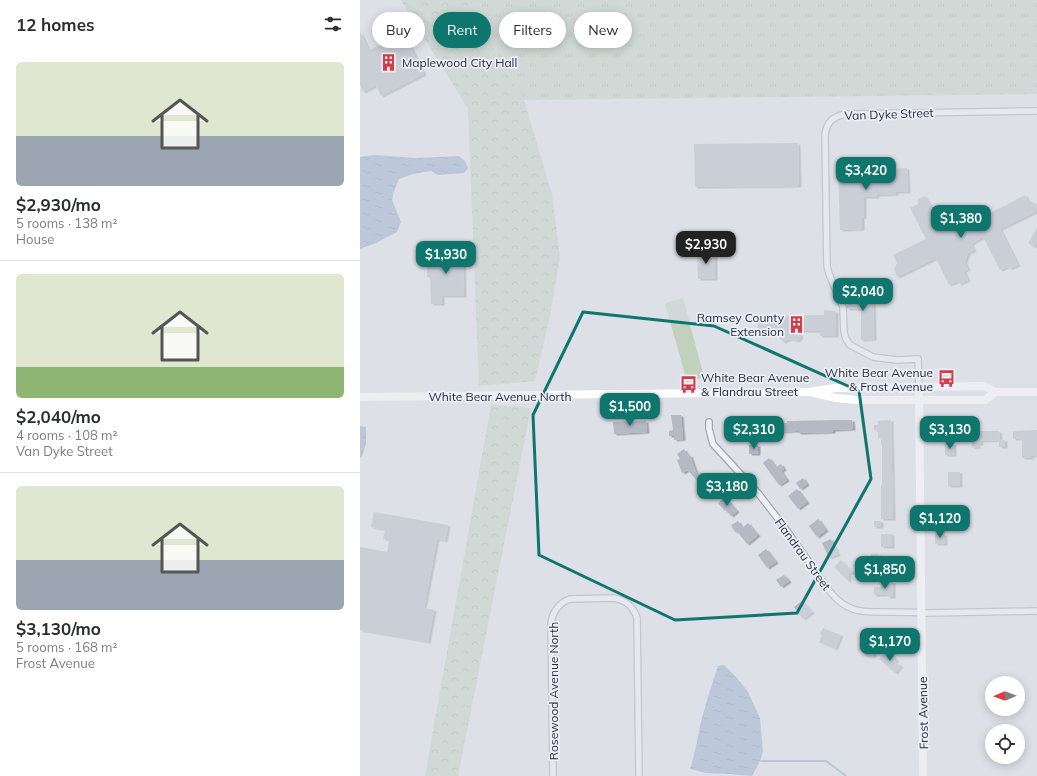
<!DOCTYPE html>
<meta charset="utf-8">
<style>
body{margin:0;font-family:Mulish,sans-serif;background:#f7f7f7;color:#2b2b33;height:100vh;display:flex;flex-direction:column;font-size:15px;white-space:nowrap}
*{box-sizing:border-box;margin:0}
p{font-size:13px;color:#7c7c81}
.icon{flex:none;width:22px;height:22px;fill:none;stroke:currentColor;stroke-width:2;stroke-linecap:round;stroke-linejoin:round}
.map{position:relative;flex:1;overflow:hidden}
.panel{display:flex;flex-direction:column;background:#fff;width:360px}
.panel>*{flex:none}
.hud{position:absolute;left:12px;top:12px;width:380px;height:36px;display:flex;gap:8px}
.needle{width:26px;rotate:269deg}
.buttons{position:absolute;left:625px;top:676px;display:grid;gap:8px}
.buttons a{display:grid;place-items:center;width:40px;height:40px;border-radius:50%;background:#fff;box-shadow:0 2px 10px #0003;font-size:20px}
.price{position:absolute;translate:-50% -34px;padding:0 9px;border-radius:8px;background:#0f766e;color:#fff;font-size:13px;line-height:26px;filter:drop-shadow(0 1px 2px #0008)}
.price::after{content:'';position:absolute;left:50%;top:24px;width:12px;height:9px;margin-left:-6px;background:inherit;clip-path:polygon(0 0,100% 0,50% 100%)}
.price.active{background:#222;color:#fff}
ul{padding:0;list-style:none}
li{display:grid;align-content:center;gap:8px;height:212px;padding:0 16px}
li+li{border-top:1px solid #e1e1e2}
li span{display:grid;place-items:center;height:124px;border-radius:6px;color:#555}
li>.icon{margin-inline-start:auto}
span .icon{width:72px;height:72px;fill:#fffc;stroke-width:1}
li b{font-size:17px}
h2{display:flex;justify-content:space-between;align-items:center;height:48px;padding:0 16px;font-size:17px}
.chip{padding:0 14px;border-radius:18px;background:#fff;box-shadow:0 2px 10px #0003;font-size:14px;line-height:36px}
.chip.active{background:#0f766e;color:#fff}
main{display:flex;flex:1;min-height:0}
.map>svg:first-child{display:block}
</style>
<main>
<section class="panel">
<h2>12 homes<svg class="icon" aria-label="filters" viewBox="0 0 24 24"><path d="M4 7h16M4 17h16"/><circle cx="9" cy="7" r="2"/><circle cx="15" cy="17" r="2"/></svg></h2>
<ul>
<li><span style="background:linear-gradient(#dfe7d0 60%,#9aa5b1 0)"><svg class="icon" aria-label="home" viewBox="0 0 24 24"><path d="M3 11l9-7 9 7M6 9v11h12V9"/></svg></span><div><b>$2,930/mo</b><p>5 rooms · 138 m²</p><p>House</p></div></li>
<li><span style="background:linear-gradient(#dfe7d0 75%,#8fb573 0)"><svg class="icon" aria-label="home" viewBox="0 0 24 24"><path d="M3 11l9-7 9 7M6 9v11h12V9"/></svg></span><div><b>$2,040/mo</b><p>4 rooms · 108 m²</p><p>Van Dyke Street</p></div></li>
<li><span style="background:linear-gradient(#dfe7d0 60%,#9aa5b1 0)"><svg class="icon" aria-label="home" viewBox="0 0 24 24"><path d="M3 11l9-7 9 7M6 9v11h12V9"/></svg></span><div><b>$3,130/mo</b><p>5 rooms · 168 m²</p><p>Frost Avenue</p></div></li>
</ul>
</section>
<div class="map">
<svg width="677" height="776" viewBox="0 0 677 776">
<defs>
<pattern id="grass-tufts" width="24" height="20" patternUnits="userSpaceOnUse"><rect width="24" height="20" fill="#c1d1be"/><path d="M3 7l-1-3M5 7V3M7 7l1-3M15 17l-1-3M17 17v-4M19 17l1-3" fill="none" stroke="#a6b4a4"/></pattern>
<pattern id="park-crowns" width="20" height="18" patternUnits="userSpaceOnUse"><rect width="20" height="18" fill="#c1d1be"/><path d="M2 6a3 3 0 1 1 6 0M12 15a3 3 0 1 1 6 0" fill="none" stroke="#a6b4a4"/></pattern>
<pattern id="water-ripples" width="26" height="14" patternUnits="userSpaceOnUse"><rect width="26" height="14" fill="#96abc9"/><path d="M2 4q2-2 4 0t4 0M15 11q2-2 4 0t4 0" fill="none" stroke="#7a8ca5"/></pattern>
<filter id="shadow"><feDropShadow dx="2.5" dy="1.5" stdDeviation="0" flood-color="#0004"/></filter>
</defs>
<rect width="100%" height="100%" fill="#dde0e7"/>
<!-- grass -->
<path fill="url(#grass-tufts)" d="M106 0H677V94L164 100Z"/>
<!-- park -->
<path fill="url(#park-crowns)" d="M41 0H106L164 100 192 194 200 258 190 316 175 381 119 386 108 109Z
M131 405 171 408 98 776H65Z"/>
<!-- pitch -->
<path fill="#c1d1be" d="M323 298 344 377 327 382 305 303Z"/>
<!-- water -->
<path fill="url(#water-ripples)" d="M15 155 55 158 99 156 105 161 108 168 104 173 78 175 71 171 53 174 39 179 34 191 32 200 41 222 37 232 16 243 0 249V157Z
M0 426 6 427V444L2 457 0 458Z
M364 665 377 678 388 692 400 718 403 751 401 759 392 776 370 774 346 773 330 769C335 755 337 740 340 726 345 706 351 686 358 666Z"/>
<g fill="none" stroke-linecap="round" stroke-linejoin="round">
<!-- stream -->
<path stroke="#96abc9" stroke-width="2" d="M401 761H466L486 776"/>
</g>
<!-- building -->
<path fill="#b4b9c4" filter="url(#shadow)" d="M41 27 64 74 21 96 16 85 3 92 0 85V32L9 50 26 42 23 36Z
M438 143 439 186 335 187 334 144Z
M547 168 548 192H536V194L517 195V197H504V217H502V229L480 230 478 170Z
M665 195 668 201 673 202 677 211 640 229 658 265 651 268 647 267 640 270 623 237 611 244 614 250 608 253 605 262 608 270 604 271 608 280 599 284 598 281 589 285 576 258 537 277 534 269 537 263 533 255 566 239 550 208 558 204V199L565 196 583 230 595 224 594 222 597 220 596 217 601 215 605 222 621 214 623 217Z
M677 228V242L674 247 668 243Z
M103 250 104 296H82V304H71L70 277H67V261H71L70 252Z
M337 252H355V279H338Z
M487 292H513L514 339 501 340V309H487Z
M464 310 476 311V336H460V331H439L441 337 437 341 429 339 423 342 419 338V333L397 332 398 316 464 315Z
M311 415H321L323 439 314 440V436H309V431L313 430Z
M477 420H492L493 429 473 430V432L438 433V431L403 432V422L427 423V421Z
M531 420 533 519H521V485H522V445H521V438H518V430H514V425H518V421Z
M286 421 287 432 254 434 253 422Z
M378 423H390V433H387V434H369V428H378Z
M611 429H617V431H639L640 440H645V447H639V440L621 441V444H618V447L612 448Z
M677 430V456H671V458H662V438L653 439V431Z
M598 431V438L589 439V432Z
M585 444H594V455H585Z
M389 445H398V454H389Z
M324 449 328 456 330 455 337 475 341 472 354 489 346 496 339 488 341 486 328 470 322 473 317 460 320 459 317 454Z
M409 458 416 467 421 464 424 469 421 471 427 480 419 485 403 463Z
M588 472H600V486H588Z
M443 478 447 484 440 489 436 483Z
M437 489 447 502 438 509 428 496Z
M365 497 377 511 371 516 366 510 365 511 358 503Z
M14 512 88 525 85 541 77 539 64 608 74 610 68 642 0 630V547L27 552 29 540 23 539 25 530 11 527Z
M458 519 466 530 457 537 449 526Z
M378 521 382 528 388 523 398 535 387 544 377 531 375 532 371 525Z
M514 521H521V527H514Z
M521 534H532V547H521Z
M575 534H585V544H575Z
M471 539 478 554 469 558 462 543Z
M406 549 416 562 407 568 398 555Z
M511 554H519V560H511Z
M533 559V571L521 572V560Z
M481 560 493 573H489V582L474 567Z
M424 575 429 581 421 587 416 580Z
M521 582H533V597H527V595H514V587H521Z
M442 601 452 612 443 619 434 607Z
M463 628 481 635 475 649 459 642 462 635 460 634Z
M500 641 516 645 513 657 504 655 505 652 498 650Z
M526 651 537 660 535 662 541 666 535 673 519 659Z"/>
<g fill="none" stroke-linecap="round" stroke-linejoin="round">
<defs>
<path id="street" d="M559 387 558 359 537 360 520 358 513 357 490 345 486 339 484 332 483 307 469 274 467 266 465 136C466 121 474 116 487 114L677 111
M349 422V429L353 444 398 493 422 524 471 593C477 600 484 606 493 609 504 613 516 612 527 612 541 612 554 612 567 613L677 611
M193 776 191 623C193 611 199 603 210 599L253 598C266 600 273 606 277 618L279 776"/>
</defs>
<!-- street casing -->
<use href="#street" stroke="#a2a7b1" stroke-width="8"/>
<!-- street -->
<use href="#street" stroke="#eff1f5" stroke-width="5.5"/>
<!-- secondary -->
<path stroke="#fff" stroke-width="8" d="M559 387 563 776
M454 393 476 398 497 400H625L636 392H677
M0 397 449 392 475 388 624 386 636 392"/>
</g>
<!-- marked area -->
<path d="M0 0H677V776H0ZM223 312 354 326 499 391 511 479 437 613 315 620 179 555 173 415Z" fill="#dde0e7" fill-opacity=".55" fill-rule="evenodd"/>
<path fill="none" stroke="#0f766e" stroke-width="3" stroke-linejoin="round" d="M223 312 354 326 499 391 511 479 437 613 315 620 179 555 173 415Z"/>
<!-- icons -->
<defs>
<symbol id="building-bare" viewBox="-9 -9 18 18"><path d="M-4-6H4V6H1V3H-1V6H-4ZM-2.5-4.3h1.7v1.8h-1.7ZM.8-4.3h1.7v1.8H.8ZM-2.5-1h1.7V.8h-1.7ZM.8-1h1.7V.8H.8Z" fill="#d13d49" stroke="#eceff5" stroke-width="2.5" paint-order="stroke"/></symbol>
<symbol id="bus-bare" viewBox="-9 -9 18 18"><path d="M-5-6H5V4H4V6H2V4H-2V6H-4V4H-5ZM-3.5-4V0h7V-4ZM-3.5 1.2v1.5H-2V1.2ZM2 1.2v1.5H3.5V1.2Z" fill="#d13d49" stroke="#eceff5" stroke-width="2.5" paint-order="stroke"/></symbol>
</defs>
<g fill-rule="evenodd">
<use href="#building-bare" x="16" y="50" width="25" height="25"/>
<use href="#building-bare" x="424" y="312" width="25" height="25"/>
<use href="#bus-bare" x="574" y="366" width="25" height="25"/>
<use href="#bus-bare" x="316" y="372" width="25" height="25"/>
</g>
<g text-anchor="middle" dominant-baseline="central" stroke-width="3.5" stroke-linejoin="round" paint-order="stroke">
<!-- poi labels -->
<g font-size="12" fill="#262d3e" stroke="#eceff5" text-anchor="start">
<text x="42" y="62">Maplewood City Hall</text>
<text x="424" y="317" text-anchor="end">Ramsey County<tspan x="424" dy="14">Extension</tspan></text>
<text x="573" y="372" text-anchor="end">White Bear Avenue<tspan x="573" dy="14">&amp; Frost Avenue</tspan></text>
<text x="341" y="377">White Bear Avenue<tspan x="341" dy="14">&amp; Flandrau Street</tspan></text>
</g>
<!-- street labels -->
<g font-size="12" fill="#262d3e" stroke="#eceff5">
<text transform="translate(529 114) rotate(-2)">Van Dyke Street</text>
<text x="140" y="396">White Bear Avenue North</text>
<text transform="translate(443 554) rotate(54)">Flandrau Street</text>
<text transform="translate(193 691) rotate(-90)">Rosewood Avenue North</text>
<text transform="translate(563 713) rotate(-91)">Frost Avenue</text>
</g>
</g>
</svg>
<div class="buttons">
<a><svg class="needle" viewBox="-14 -14 28 28"><path d="M0-13l5 13h-10z" fill="#e53935"/><path d="M0 13l5-13h-10z" fill="#7c7c81"/></svg></a>
<a><svg class="icon" aria-label="locate" viewBox="0 0 24 24"><circle cx="12" cy="12" r="6"/><path d="M12 2v4M12 18v4M2 12h4M18 12h4"/></svg></a>
</div>
<b class="price" style="left:506px;top:191px">$3,420</b>
<b class="price" style="left:601px;top:239px">$1,380</b>
<b class="price active" style="left:346px;top:265px">$2,930</b>
<b class="price" style="left:86px;top:275px">$1,930</b>
<b class="price" style="left:503px;top:312px">$2,040</b>
<b class="price" style="left:270px;top:427px">$1,500</b>
<b class="price" style="left:394px;top:450px">$2,310</b>
<b class="price" style="left:590px;top:450px">$3,130</b>
<b class="price" style="left:367px;top:507px">$3,180</b>
<b class="price" style="left:580px;top:539px">$1,120</b>
<b class="price" style="left:525px;top:590px">$1,850</b>
<b class="price" style="left:530px;top:662px">$1,170</b>
<div class="hud">
<a class="chip">Buy</a>
<a class="chip active">Rent</a>
<a class="chip">Filters</a>
<a class="chip">New</a>
</div>
</div>
</main>
